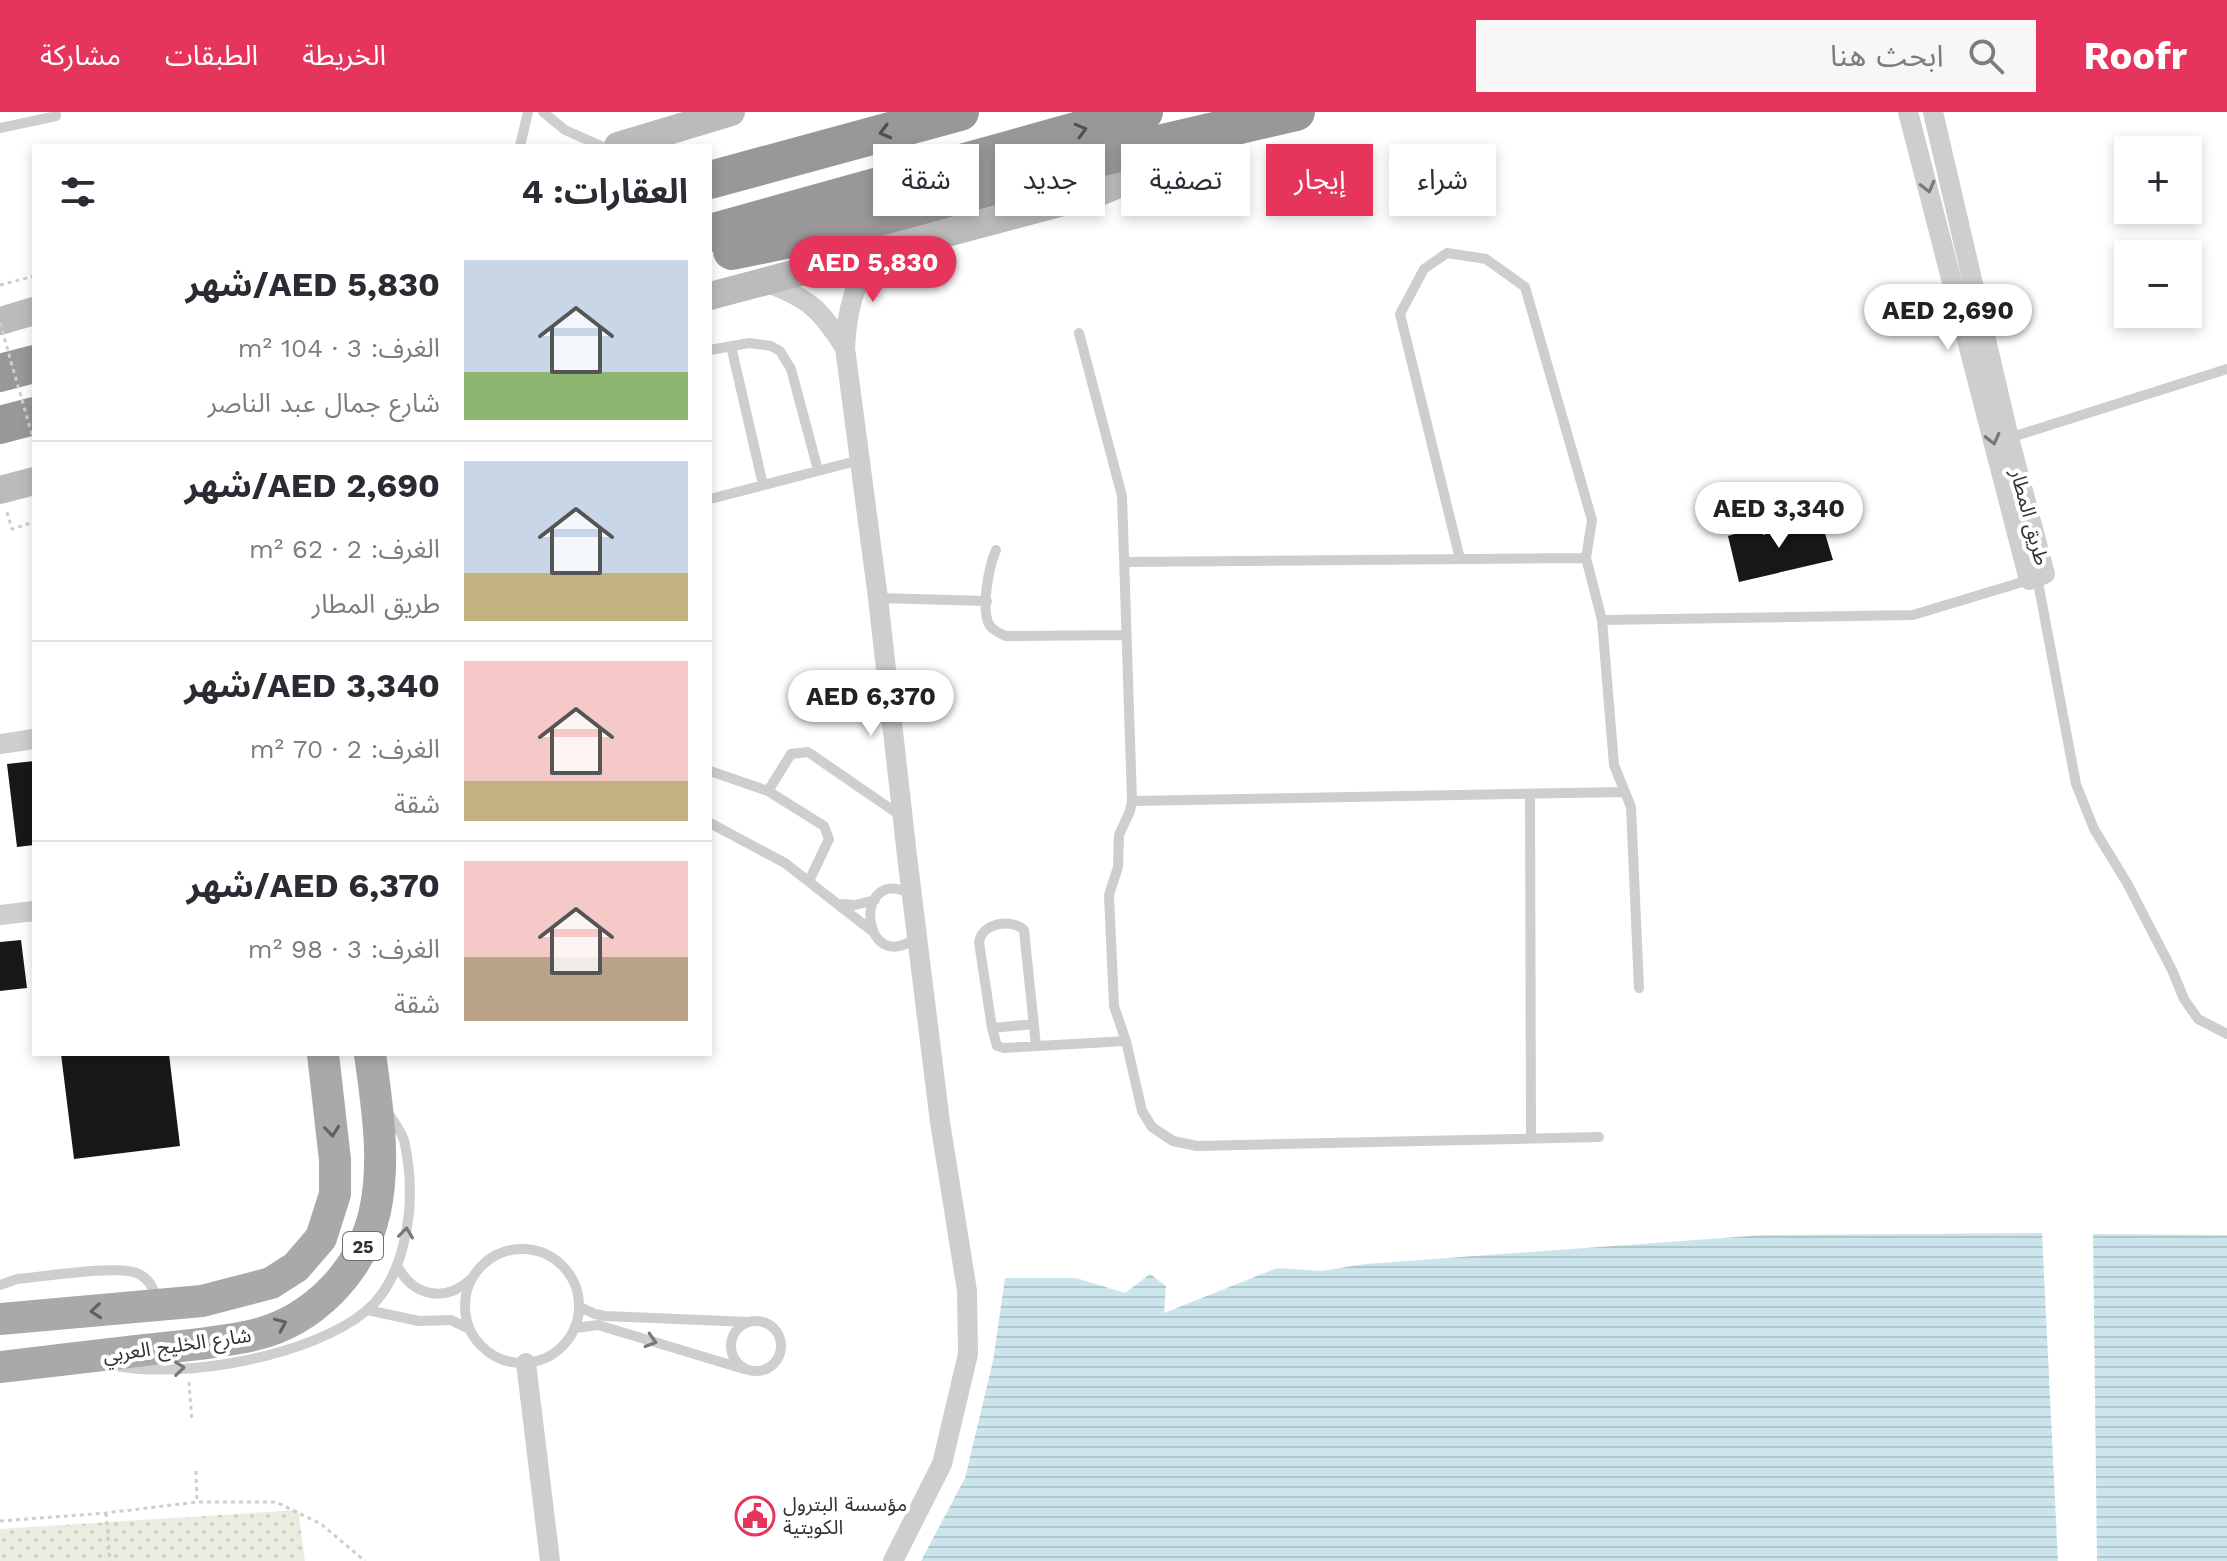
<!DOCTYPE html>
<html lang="ar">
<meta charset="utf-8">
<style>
body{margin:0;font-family:"Work Sans","Noto Sans Arabic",sans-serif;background:#f7f7f7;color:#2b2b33;direction:rtl;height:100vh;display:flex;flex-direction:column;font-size:30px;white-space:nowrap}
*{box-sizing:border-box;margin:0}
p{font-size:26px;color:#7c7c81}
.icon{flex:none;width:44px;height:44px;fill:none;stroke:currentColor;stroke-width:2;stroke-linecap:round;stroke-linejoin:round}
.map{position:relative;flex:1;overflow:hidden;direction:ltr}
.side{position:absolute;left:32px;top:32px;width:680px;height:912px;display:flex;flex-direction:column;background:#fff;border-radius:0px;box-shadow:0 4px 12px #0003;direction:rtl}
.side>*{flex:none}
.top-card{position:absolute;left:736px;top:32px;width:760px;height:72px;direction:rtl;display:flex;gap:16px}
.tools{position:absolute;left:2114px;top:24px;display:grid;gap:16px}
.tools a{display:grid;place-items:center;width:88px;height:88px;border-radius:0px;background:#fff;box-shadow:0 4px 12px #0003;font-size:40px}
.price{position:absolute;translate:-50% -68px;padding:0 18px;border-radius:28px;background:#fff;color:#222;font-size:26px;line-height:52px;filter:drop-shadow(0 2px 4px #0008)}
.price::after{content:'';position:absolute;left:50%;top:48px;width:24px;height:18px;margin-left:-12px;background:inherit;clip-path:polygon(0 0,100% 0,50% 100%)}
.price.on{background:#e5355d;color:#fff}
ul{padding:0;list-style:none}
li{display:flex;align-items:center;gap:24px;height:200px;padding:0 24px}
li+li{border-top:2px solid #e1e1e2}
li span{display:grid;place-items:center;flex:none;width:224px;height:160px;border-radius:0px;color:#555}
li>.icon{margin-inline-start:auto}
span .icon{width:96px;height:96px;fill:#fffc;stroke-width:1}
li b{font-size:34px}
h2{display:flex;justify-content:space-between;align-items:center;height:96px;padding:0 24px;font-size:34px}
.chip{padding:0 28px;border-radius:0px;background:#fff;box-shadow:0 4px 12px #0003;font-size:28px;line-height:72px}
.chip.on{background:#e5355d;color:#fff}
header{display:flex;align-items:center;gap:48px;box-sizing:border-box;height:112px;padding:0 40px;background:#e5355d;color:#fff}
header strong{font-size:38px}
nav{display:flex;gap:44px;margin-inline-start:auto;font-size:28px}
.search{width:560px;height:72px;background:#f7f7f7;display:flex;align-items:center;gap:20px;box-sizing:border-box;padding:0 28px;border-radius:0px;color:#7c7c81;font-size:30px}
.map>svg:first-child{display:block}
</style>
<header>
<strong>Roofr</strong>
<div class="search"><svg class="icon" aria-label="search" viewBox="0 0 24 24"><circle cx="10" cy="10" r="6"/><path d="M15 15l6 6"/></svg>ابحث هنا</div>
<nav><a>الخريطة</a><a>الطبقات</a><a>مشاركة</a></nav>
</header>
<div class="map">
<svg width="2227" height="1449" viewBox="0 0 2227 1449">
<defs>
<pattern id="park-dots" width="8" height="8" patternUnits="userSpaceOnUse" patternTransform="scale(2)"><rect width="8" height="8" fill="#e9eddf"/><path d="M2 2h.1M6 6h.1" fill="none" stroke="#c8ccc0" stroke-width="1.8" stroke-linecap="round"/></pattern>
<pattern id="water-rules" width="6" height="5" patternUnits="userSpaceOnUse" patternTransform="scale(2)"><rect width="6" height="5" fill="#cce5ed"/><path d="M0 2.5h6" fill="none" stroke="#b0c5cc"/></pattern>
</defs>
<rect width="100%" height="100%" fill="#fff"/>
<!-- park -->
<path fill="url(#park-dots)" d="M298 1398 305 1449H0V1417Z"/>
<!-- water -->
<path fill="url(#water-rules)" d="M2042 1121 2058 1449H921L965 1366 993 1249 1005 1166H1076L1125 1181 1150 1162 1166 1174 1164 1201 1277 1156 1321 1159 1365 1152 1764 1123Z
M2093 1122 2227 1123V1449H2097Z"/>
<!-- building -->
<path fill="#181818" d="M1820 405 1833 448 1739 470 1728 424 1761 414 1763 423Z
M34 649V733L17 735 7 652Z
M21 828 27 876 0 879V830Z
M61 942H169L180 1034 74 1047Z"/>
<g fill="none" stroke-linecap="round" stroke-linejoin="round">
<!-- path -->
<path stroke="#cecece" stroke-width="3" stroke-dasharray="4 4" stroke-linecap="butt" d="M0 173 34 164
M7 400 12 417 34 410
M189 1270 192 1310
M196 1359 197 1390
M106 1401 110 1449
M0 1409 106 1401 197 1390H276L321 1412 365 1449"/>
<!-- lane -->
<path stroke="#cecece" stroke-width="10" d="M543 0 565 18 601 34
M0 16 56 4 55 0
M520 34 528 0
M1079 221 1122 384 1132 689 1130 699 1119 723 1118 755 1109 783 1114 894 1126 929 1142 999 1152 1015 1173 1029 1197 1034 1599 1025
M731 234 763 373
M710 238 749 231 771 234 780 239 791 257 818 358
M2009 326 2227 257
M710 387 860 348
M996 438C989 454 980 499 990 514 994 519 1001 522 1006 524L1126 523
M1460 447 1400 202 1424 157 1447 141 1486 147 1525 175 1592 408 1586 446 1602 508 1614 653 1631 695 1639 876
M1124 450 1586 446
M2037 465 2076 672 2094 717 2127 771 2172 858 2184 887 2198 907 2227 922
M878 486 987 489
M1602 508 1913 503 2029 468
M710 659 768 679 824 714 829 727 810 767
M768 679 791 642 808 640 901 704
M1530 682 1531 1026
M1132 689 1625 680
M710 711 785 751 872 819
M911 782C851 751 861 868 917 825
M842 792 855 793 875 788
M992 916 1034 912
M1036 934 1024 818C1011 806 982 811 979 830L992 916 997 934 1004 936 1126 929
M465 1194a57 57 0 1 1 114 0a57 57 0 1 1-114 0Z
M397 1153C412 1184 444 1191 470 1168
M0 1173 17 1167C42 1165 119 1152 139 1162 149 1167 154 1177 156 1187
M580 1195 595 1202 605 1204 749 1210
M367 1198 419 1209 451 1208 469 1217
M731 1234a25 25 0 1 1 50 0a25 25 0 1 1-50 0Z
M576 1216 598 1213 744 1257
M116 1254C185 1267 312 1244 366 1199 395 1175 405 1136 409 1101 411 1078 409 1050 404 1028 401 1019 394 1010 389 1002"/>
<!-- street -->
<path stroke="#cecece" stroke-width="20" d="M1908 0 2029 468 2045 462 2009 326 1933 0
M874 139C854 174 847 196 845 236L878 486 907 744 940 1010 967 1179 968 1242 942 1352 893 1449
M765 170C808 186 820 196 845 236
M0 632 34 627
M0 803 34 799
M526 1251 550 1449"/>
<!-- secondary -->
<path stroke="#bbb" stroke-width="28" d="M618 34 731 0
M710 184 1097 81 1135 65 1187 32
M0 209 34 199
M0 378 34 369"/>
<!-- primary -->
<path stroke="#a9a9a9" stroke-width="32" d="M0 1207 202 1189 271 1171 296 1155 321 1126 335 1082V1048L323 942
M0 1255C48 1249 97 1244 145 1238 181 1234 218 1231 254 1223 313 1209 362 1159 375 1099 386 1049 377 993 370 942"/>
<!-- highway -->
<path stroke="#989898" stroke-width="38" d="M710 68 960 0
M710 121 1144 0
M732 139 824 120
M0 261 34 252
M0 313 34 304"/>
<!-- path-bridge -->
<path stroke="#cecece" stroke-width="3" stroke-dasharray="4 4" stroke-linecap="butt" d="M0 211 34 330"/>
<!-- highway-bridge -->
<path stroke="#989898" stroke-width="38" d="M824 120 1094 47 1296 0"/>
</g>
<!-- one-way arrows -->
<defs><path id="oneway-chevron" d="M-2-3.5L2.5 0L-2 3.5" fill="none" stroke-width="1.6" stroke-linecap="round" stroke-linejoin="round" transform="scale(2)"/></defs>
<g stroke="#505050">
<use href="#oneway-chevron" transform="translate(1081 18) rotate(-16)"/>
<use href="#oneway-chevron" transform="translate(885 20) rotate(165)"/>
</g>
<g stroke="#787878">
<use href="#oneway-chevron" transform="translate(1928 75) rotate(76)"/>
<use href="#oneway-chevron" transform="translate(1993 327) rotate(76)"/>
<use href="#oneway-chevron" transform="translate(406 1121) rotate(-83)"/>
<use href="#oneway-chevron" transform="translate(651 1229) rotate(17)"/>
<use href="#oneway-chevron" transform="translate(179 1256) rotate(-6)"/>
</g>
<g stroke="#616161">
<use href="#oneway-chevron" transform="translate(332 1019) rotate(84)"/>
<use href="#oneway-chevron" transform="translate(96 1199) rotate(175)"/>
<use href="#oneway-chevron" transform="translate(281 1212) rotate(-24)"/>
</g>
<!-- icons -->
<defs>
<symbol id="civic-ring" viewBox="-11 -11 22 22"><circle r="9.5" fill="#fff" stroke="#e5355d" stroke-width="1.5"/><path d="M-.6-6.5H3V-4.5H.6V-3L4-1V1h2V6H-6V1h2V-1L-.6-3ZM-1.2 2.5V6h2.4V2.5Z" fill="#e5355d"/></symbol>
</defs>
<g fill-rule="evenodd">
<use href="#civic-ring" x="733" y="1382" width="44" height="44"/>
</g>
<g text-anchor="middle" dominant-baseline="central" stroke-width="8" stroke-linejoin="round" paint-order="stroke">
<!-- shield labels -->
<rect fill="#fff" stroke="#6f6f6f" stroke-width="2" x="343" y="1120" width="40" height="28" rx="6"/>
<g font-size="18" font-weight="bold" fill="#313131">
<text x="363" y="1134">25</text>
</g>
<!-- street labels -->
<g font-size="20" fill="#313131" stroke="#fff">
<text transform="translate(2030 405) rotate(75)">طريق المطار</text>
<text transform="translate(177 1233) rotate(-8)">شارع الخليج العربي</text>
</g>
<!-- poi labels -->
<g font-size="20" fill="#313131" stroke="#fff" text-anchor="start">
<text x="783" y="1392">مؤسسة البترول<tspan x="783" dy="23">الكويتية</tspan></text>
</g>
</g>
</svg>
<div class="tools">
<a>+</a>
<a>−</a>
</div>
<b class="price on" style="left:873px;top:192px">AED 5,830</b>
<b class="price" style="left:1948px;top:240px">AED 2,690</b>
<b class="price" style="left:1779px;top:438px">AED 3,340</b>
<b class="price" style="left:871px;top:626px">AED 6,370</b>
<div class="top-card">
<a class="chip">شراء</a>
<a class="chip on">إيجار</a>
<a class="chip">تصفية</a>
<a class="chip">جديد</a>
<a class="chip">شقة</a>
</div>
<section class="side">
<h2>العقارات: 4<svg class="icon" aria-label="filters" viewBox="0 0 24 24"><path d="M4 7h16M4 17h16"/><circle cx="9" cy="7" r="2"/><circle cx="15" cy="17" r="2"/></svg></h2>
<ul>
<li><span style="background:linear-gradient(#c9d6e8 70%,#8fb573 0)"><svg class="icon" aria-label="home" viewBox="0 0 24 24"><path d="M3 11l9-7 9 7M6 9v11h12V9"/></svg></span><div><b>AED 5,830/شهر</b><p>الغرف: 3 · 104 m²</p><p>شارع جمال عبد الناصر</p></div></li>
<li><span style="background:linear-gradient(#c9d6e8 70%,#c2b280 0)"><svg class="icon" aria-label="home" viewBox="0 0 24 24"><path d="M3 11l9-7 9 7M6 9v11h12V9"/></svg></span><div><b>AED 2,690/شهر</b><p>الغرف: 2 · 62 m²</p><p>طريق المطار</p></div></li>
<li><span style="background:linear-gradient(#f6c9c9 75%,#c2b280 0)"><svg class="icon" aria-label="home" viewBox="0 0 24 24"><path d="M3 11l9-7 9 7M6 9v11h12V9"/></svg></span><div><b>AED 3,340/شهر</b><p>الغرف: 2 · 70 m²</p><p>شقة</p></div></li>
<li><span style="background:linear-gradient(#f6c9c9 60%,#b9a48a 0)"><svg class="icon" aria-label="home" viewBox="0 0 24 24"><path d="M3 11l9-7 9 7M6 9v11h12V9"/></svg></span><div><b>AED 6,370/شهر</b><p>الغرف: 3 · 98 m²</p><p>شقة</p></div></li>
</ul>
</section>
</div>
